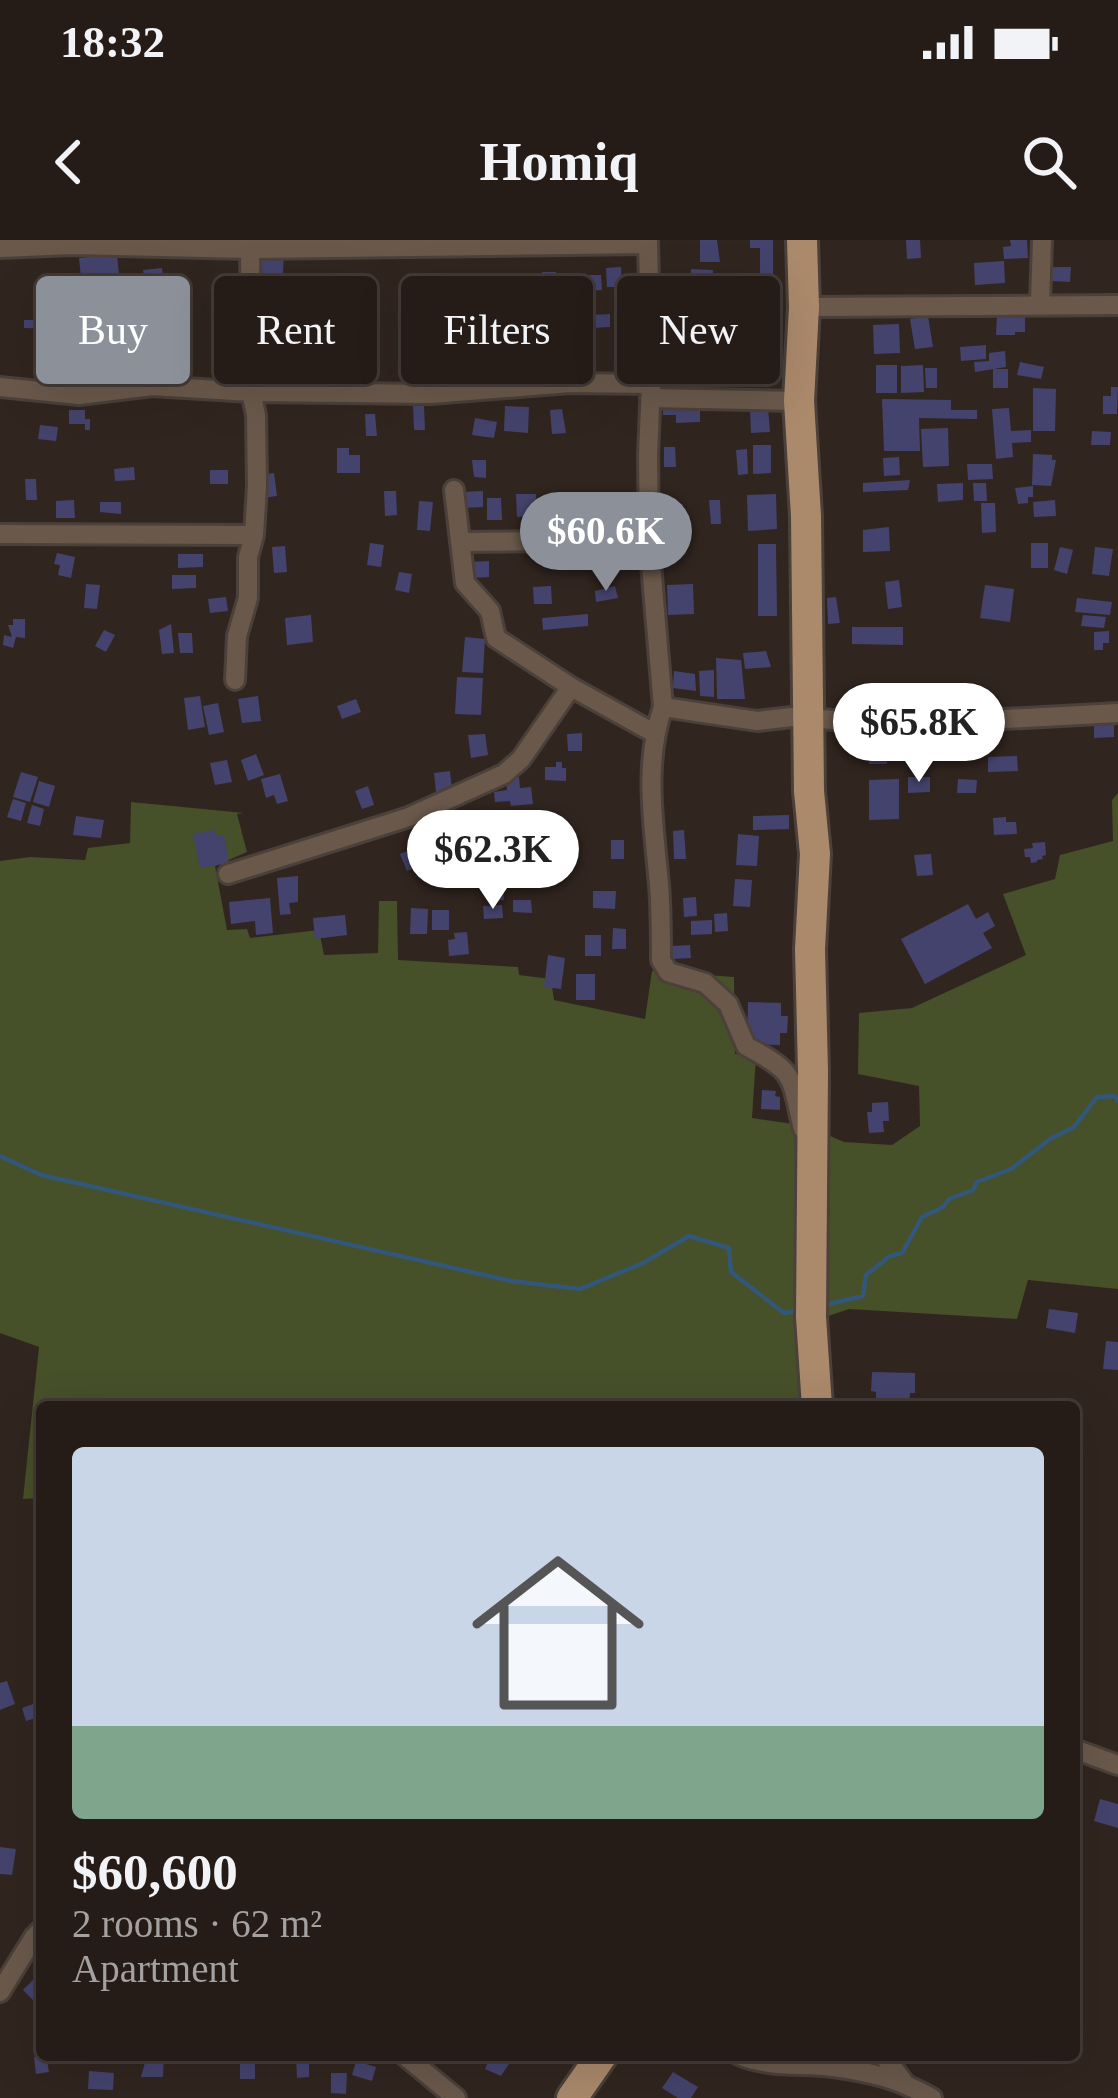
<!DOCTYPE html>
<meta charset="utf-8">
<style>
body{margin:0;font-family:"Times New Roman",serif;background:#312924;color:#f1f3f6;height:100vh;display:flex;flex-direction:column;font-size:45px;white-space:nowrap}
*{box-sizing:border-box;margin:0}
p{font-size:39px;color:#a3a1a1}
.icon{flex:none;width:66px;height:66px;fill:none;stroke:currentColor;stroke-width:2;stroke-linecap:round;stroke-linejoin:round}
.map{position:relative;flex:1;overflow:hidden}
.details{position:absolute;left:36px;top:1161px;width:1044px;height:660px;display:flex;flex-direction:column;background:#251c17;border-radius:12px;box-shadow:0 12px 48px #0002,0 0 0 3px #423a36}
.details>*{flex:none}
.top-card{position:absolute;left:36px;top:36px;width:1047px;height:108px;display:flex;gap:24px}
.price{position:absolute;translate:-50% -102px;padding:0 27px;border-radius:42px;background:#fff;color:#222;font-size:39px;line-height:78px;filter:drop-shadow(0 3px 6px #0008)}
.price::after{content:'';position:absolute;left:50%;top:72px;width:36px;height:27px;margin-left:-18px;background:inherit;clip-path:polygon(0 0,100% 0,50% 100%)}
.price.active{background:#8c9099;color:#fff}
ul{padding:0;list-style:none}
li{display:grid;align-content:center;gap:24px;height:636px;padding:0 36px}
li span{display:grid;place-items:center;height:372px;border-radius:12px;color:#555}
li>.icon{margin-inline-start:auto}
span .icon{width:216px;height:216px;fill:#fffc;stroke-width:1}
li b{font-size:51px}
.pill{padding:0 42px;border-radius:12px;background:#251c17;box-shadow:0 12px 48px #0002,0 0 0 3px #423a36;font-size:42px;line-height:108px}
.pill.active{background:#8c9099;color:#fff}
.status{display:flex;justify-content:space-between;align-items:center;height:84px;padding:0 60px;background:#251c17;direction:ltr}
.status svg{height:33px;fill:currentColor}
header{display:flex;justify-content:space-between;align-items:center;height:156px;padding:0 36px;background:#251c17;font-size:54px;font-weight:800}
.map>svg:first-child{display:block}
</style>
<div class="status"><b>18:32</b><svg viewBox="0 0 49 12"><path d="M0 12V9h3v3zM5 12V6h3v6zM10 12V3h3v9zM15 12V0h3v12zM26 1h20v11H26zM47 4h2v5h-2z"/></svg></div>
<header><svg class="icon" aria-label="back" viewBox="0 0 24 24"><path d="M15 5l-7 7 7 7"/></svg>Homiq<svg class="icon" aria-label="search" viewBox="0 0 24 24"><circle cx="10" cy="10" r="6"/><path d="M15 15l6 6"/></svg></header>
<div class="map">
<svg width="1118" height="1858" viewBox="0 0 1118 1858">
<rect width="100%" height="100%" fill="#31251f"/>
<!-- green -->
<path fill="#465029" d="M1118 553V1049L1028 1040 1017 1079 849 1069 808 1083 805 1167H42V1258L23 1259 39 1107 0 1093V621L30 617 85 620 88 608 130 603 131 562 244 573 237 574 247 612 215 626 227 690 247 689 250 698 319 690 324 715 378 713 379 661H397L398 720 518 727 519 735 551 739 554 760 645 779 652 731 734 737 735 814 756 817 752 878 807 886 844 902 892 905 920 886 919 846 858 834 859 773 912 768 1026 715 1003 654 1055 639 1060 615 1113 601 1112 560Z"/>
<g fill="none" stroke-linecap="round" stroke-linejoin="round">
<!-- stream -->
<path stroke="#335779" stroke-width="4.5" d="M0 916 41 935 511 1041 580 1049 643 1023 689 996 729 1008 731 1032 784 1073 797 1071
M825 1065 863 1056 866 1035 890 1016 902 1013 922 977 943 967 949 959 973 950 977 942 1011 929 1050 899 1074 887 1097 857 1115 856 1118 861"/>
</g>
<!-- building -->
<path fill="#44436d" d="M700 0H717L720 22H700Z
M750 0H773V35H760V8H750Z
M906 0H920L921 18 907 19Z
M1010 0H1027L1028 18 1004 19 1003 7 1011 6Z
M270 12H284L283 35 258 34V20H270Z
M117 14 120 45 82 48 79 18Z
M1004 21 1005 43 975 45 974 23Z
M621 27 622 47H607L606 28Z
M1052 27H1071L1070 42 1052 41Z
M162 28 165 55 147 57 143 30Z
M691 29 713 30 712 63 690 62Z
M542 32H556L557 53H536V37H543Z
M583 35H601L602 50 584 51Z
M663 35H683V51H663Z
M167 61 169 71 146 74 145 63Z
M87 62 89 82 76 83V76H71L70 64Z
M610 74V87L592 88 591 75Z
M997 74H1025V92H1015V95H996Z
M928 76 933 107 915 109 910 79Z
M24 80H54V89L24 88Z
M518 82 532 83V102L517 101Z
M899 84 900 113 874 114 873 85Z
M703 98H721V122H708V128H697V104H703Z
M497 100 511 101 510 120 497 119Z
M986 105V119L961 121 960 107Z
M342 106 343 125 321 126V107Z
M534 108 555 109 554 123 533 122Z
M733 109H752L751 135H732Z
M1005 111 1006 127 975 132 974 122 989 121V113Z
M317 112 318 127 296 128V114Z
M1020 122 1044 127 1041 139 1017 135Z
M876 125H897V153H876Z
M923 125 924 152 901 153V126Z
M925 128H937V148H926Z
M993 129H1008V148H993Z
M1111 147H1118L1117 174H1103V156H1111Z
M1033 148 1056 149 1055 191H1033Z
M882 159 951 160V170H977V179L919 178 920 211H884Z
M413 166H424L425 190H414Z
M505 166 529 167 528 193 504 191Z
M663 168 700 169V182L676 183V175H663Z
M768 168 770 192 751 193 750 169Z
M1009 168 1011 191 1031 190V202L1012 203 1013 217 996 219 992 169Z
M562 169 566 193 552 194 550 170Z
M69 170H85V179H90V190H85V184H69Z
M365 174H375L377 196H366Z
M475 178 497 182 494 198 472 195Z
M40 185 58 187 56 201 38 199Z
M948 188 949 226 923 227 921 189Z
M1092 191 1111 192 1110 205H1091Z
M753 205H771V233L753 234Z
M664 207H675L676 227H664Z
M337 208H349V215H360V233H337Z
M747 209 748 234 738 235 736 210Z
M1033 214 1052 215V220H1056L1051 246 1032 245Z
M899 217 900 235 884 236 883 218Z
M472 220H486V238L474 237Z
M967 224H992L993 239 968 240Z
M134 227 135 240 115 241 114 229Z
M210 230H228V244H210Z
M274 233 277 256 262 258 259 235Z
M25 239H36L37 260H26Z
M910 240 908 250 863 252V243Z
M963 243V260L938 262 937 244Z
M973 243H986L987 261H974Z
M1033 246V257H1028V263L1018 264 1015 248Z
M384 251H396L397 275 385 276Z
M483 251V267L461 268V252Z
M516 254H536V276L517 277Z
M776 254 777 289 748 291 747 255Z
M599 257 617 261 614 273 596 269Z
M487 258H501L502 280H487Z
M554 258 552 291 538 290 539 259Z
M74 260 75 278H56V261Z
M709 260H720L721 284H711Z
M1055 260 1056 276 1034 277 1033 262Z
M419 261 433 262 430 291 417 290Z
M100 262H121V274L100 272Z
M981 263H995L996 292 982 293Z
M663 264H683V303H663Z
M889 287 890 311 863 312V290Z
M370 303 384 305 381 327 367 325Z
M1031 303H1048V328H1031Z
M758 304H776L777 376H758Z
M285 306 287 332 274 333 272 307Z
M1060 307 1073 310 1067 334 1054 330Z
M1095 307 1113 309 1109 336 1092 334Z
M57 313 75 317 71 338 58 335 60 325 54 324Z
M178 314H203V327L178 328Z
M489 321V337L470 338 469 322Z
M399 332 412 334 409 353 395 350Z
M172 335H196V348L172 349Z
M899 340 902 367 888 369 885 342Z
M86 344 100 345 97 369 84 368Z
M693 344 694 374 668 375 667 345Z
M985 345 1014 349 1010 382 980 378Z
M551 346 552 364H534L533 347Z
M615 346 618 358 596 362 595 351Z
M226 357 228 371 210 373 208 359Z
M836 357 840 383 828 384 827 358Z
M1077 358 1112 362 1110 375 1075 372Z
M588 374V386L543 390 542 378Z
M311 375 313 402 287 405 285 378Z
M1083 375 1106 377 1104 388 1081 386Z
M13 379H25V398L16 397 13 408 3 405 4 395 12 397 8 385H13Z
M171 384 174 413 162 414 159 390Z
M852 387H903V405L852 404Z
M104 390 115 395 106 412 95 406Z
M1109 391V403H1103V410H1094V392Z
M178 393H192L193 413H180Z
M465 397 485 399 483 433 462 432Z
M766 411 771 427 745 429 743 413Z
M716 418 741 420 745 459H717Z
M714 430V457L700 456 699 431Z
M674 431 695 434 696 451 673 448Z
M457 437 483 438 481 475 455 474Z
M200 456 205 487 188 490 184 458Z
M258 456 261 481 242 483 238 459Z
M356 459 361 472 342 479 337 466Z
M218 463 224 492 209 495 203 466Z
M1114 484V497L1094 498V485Z
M582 493V511H568L567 494Z
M485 494 488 515 471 518 468 495Z
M886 500 887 524H869L868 501Z
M256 514 264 535 248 541 241 520Z
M1017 516 1018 531 988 532V517Z
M227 520 232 542 215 545 210 523Z
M556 522H562V528H566V541L545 540V527H556Z
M450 531 452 551 436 552 434 533Z
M21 532 38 537 30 562 13 557Z
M280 534 288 561 277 564 274 555 266 558 261 539Z
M519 537 520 548 531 547 533 564 511 566 510 561 495 562 494 552 507 550 506 538Z
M908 537H930V552L908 553Z
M899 539V579L869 580V540Z
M958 539 977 540 976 553H957Z
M39 541 55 546 49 567 33 562Z
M368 546 374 565 362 569 355 551Z
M13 559 26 563 21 581 7 577Z
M32 565 44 569 40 586 27 583Z
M547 574 549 596 535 597 534 586 527 587 526 576Z
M789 575V589L753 590V576Z
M76 576 104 580 101 598 73 595Z
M1006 577V582H1016L1017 594 994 595 993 578Z
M510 582H523V595H516V605H510Z
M215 590 216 596 224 595 229 623 200 628 193 594Z
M684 590 686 619H674L673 591Z
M422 594 433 621 407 631 400 614 413 609 409 599Z
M738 594 759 596 757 626 736 625Z
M611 600H624V619H611Z
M1045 602 1046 615 1042 616 1043 619 1037 620V622L1031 623 1030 617H1025L1024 609 1033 608 1032 603Z
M931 614 933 635 917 636 914 615Z
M298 636V662L289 663 291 674 280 675 277 638Z
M503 637 504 660 491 661 490 638Z
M735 639 752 640 750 667 733 666Z
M593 651H616L615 669 593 668Z
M696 657 697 676 684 677 683 658Z
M270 658 273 693 256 695 255 681 231 684 229 662Z
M513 660H531L532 673 513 672Z
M968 664 976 679 988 672 995 686 983 693 992 708 925 744 901 699Z
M502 665 503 678 484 679 483 666Z
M411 668 428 669 427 694H410Z
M432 670H449V690H432Z
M727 673 728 691 715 692 714 674Z
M345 675 347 695 315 699 313 678Z
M712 680V694L691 695V681Z
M613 688 626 689V709H612Z
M467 692 469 714 449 716 448 700 455 699 454 693Z
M585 695H601V716H585Z
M690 705 691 718 673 719 672 706Z
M548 715 565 718 561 749 544 747Z
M576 734H595V760H576Z
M748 762 781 763V776H788L787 793H780V805L747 804Z
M762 850 776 851 775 856 780 857V870L761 869Z
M888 862 889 881H883L884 892 869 893 867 872H872V863Z
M1049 1069 1078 1073 1075 1093 1046 1088Z
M1106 1101 1118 1102V1130L1103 1129Z
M872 1132 915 1133V1153H910L909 1167H876V1152L871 1151Z
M7 1441 15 1464 0 1470V1443Z
M39 1462 42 1476 26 1481 22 1468Z
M1100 1559 1118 1564V1588L1094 1581Z
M0 1607 16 1609 12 1635 0 1634Z
M42 1731V1758L37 1764 23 1750Z
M46 1815 49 1832 36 1834 34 1817Z
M147 1815H164L163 1837H141Z
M296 1817H309V1837L297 1838Z
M490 1817 509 1824 501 1836 485 1829Z
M240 1820H255V1839H240Z
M356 1821 376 1827 372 1841 352 1835Z
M89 1831 114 1833 113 1850 88 1849Z
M673 1832 698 1847 691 1858H678L662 1848Z
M331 1833H347L346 1854 331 1853Z"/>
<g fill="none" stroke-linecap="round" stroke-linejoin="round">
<defs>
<path id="minor" d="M648 0 651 144 648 215 649 300 663 467C643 524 654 586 659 645 661 670 661 695 661 720L668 732 705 743 728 764 746 806C797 833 790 835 803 889
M0 8 72 5 250 9 648 4
M1040 65 1042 0
M804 67 1118 65
M0 147 79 155 152 146 251 152 431 154 570 143 651 144
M650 158 799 161
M454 250 465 343 490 371 496 398 571 447 654 493
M0 294 254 295
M460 302 649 300
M235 440 237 396 248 358V317L254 295 257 246 256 175 251 152 250 0
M663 467 757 481 792 477 862 482 967 481 1118 473
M228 634 409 577 504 534 521 519 571 447
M1074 1509 1118 1525
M0 1752 34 1697 42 1689
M404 1815 456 1858
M739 1815C769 1828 800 1823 833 1827 871 1832 899 1839 932 1858
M883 1815 903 1841"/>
<path id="primary" d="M802 0 804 67 799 161 806 276 809 551 815 614 810 709 813 831 811 1077 817 1167
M572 1858 602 1815"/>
</defs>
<!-- minor casing -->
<use href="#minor" stroke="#4b403a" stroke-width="24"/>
<!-- primary casing -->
<use href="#primary" stroke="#4b403a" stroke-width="36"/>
<!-- minor -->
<use href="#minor" stroke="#6a594b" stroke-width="18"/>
<!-- primary -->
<use href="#primary" stroke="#ab896b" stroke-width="30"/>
</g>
</svg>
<b class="price active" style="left:606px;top:354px">$60.6K</b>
<b class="price" style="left:919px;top:545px">$65.8K</b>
<b class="price" style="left:493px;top:672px">$62.3K</b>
<div class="top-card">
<a class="pill active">Buy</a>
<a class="pill">Rent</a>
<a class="pill">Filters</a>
<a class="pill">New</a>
</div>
<section class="details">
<ul>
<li><span style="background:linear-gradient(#c9d6e8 75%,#7fa58c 0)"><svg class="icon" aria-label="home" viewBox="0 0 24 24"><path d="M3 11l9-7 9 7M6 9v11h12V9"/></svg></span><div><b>$60,600</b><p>2 rooms · 62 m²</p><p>Apartment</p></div></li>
</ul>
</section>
</div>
